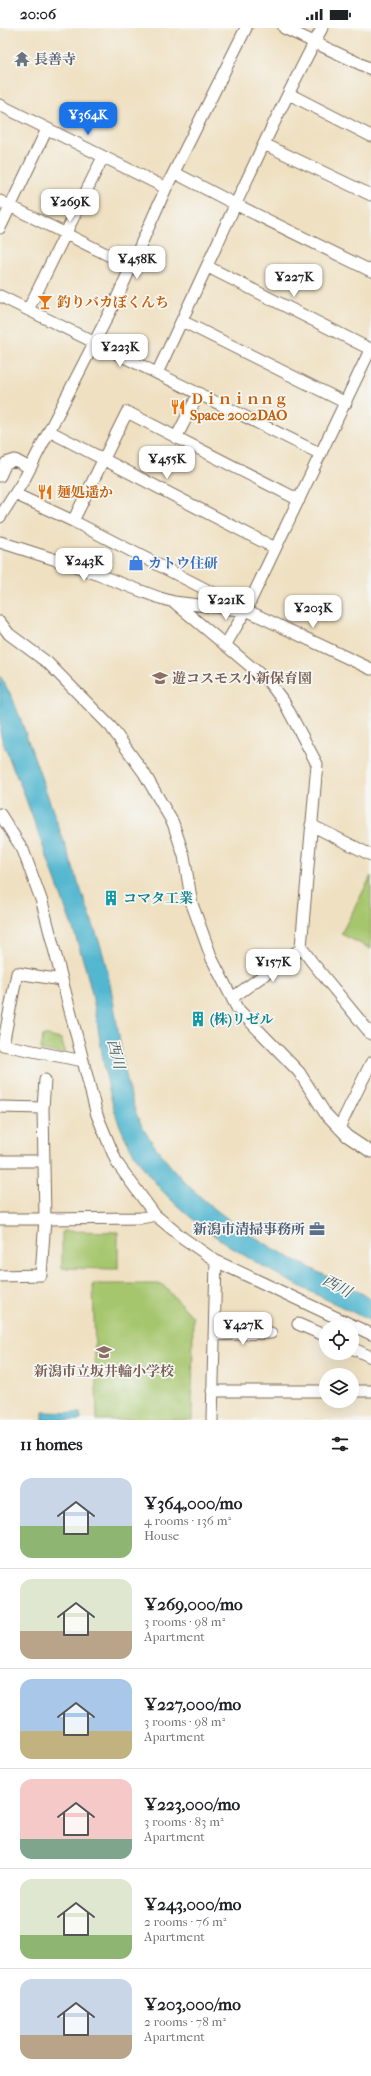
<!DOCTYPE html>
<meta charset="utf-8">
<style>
body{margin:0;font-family:"IM FELL French Canon","Noto Serif JP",serif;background:#f6f6f6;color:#202124;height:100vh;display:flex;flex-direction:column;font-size:15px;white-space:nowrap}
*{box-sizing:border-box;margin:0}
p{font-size:13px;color:#757577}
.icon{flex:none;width:22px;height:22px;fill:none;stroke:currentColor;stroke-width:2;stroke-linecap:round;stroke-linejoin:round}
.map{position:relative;height:1392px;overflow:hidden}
.sheet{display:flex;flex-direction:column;background:#fff;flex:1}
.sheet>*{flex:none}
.fabs{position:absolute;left:319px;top:1292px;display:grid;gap:8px}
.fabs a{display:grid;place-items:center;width:40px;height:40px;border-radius:50%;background:#fff;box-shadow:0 4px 16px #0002;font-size:20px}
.price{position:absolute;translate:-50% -34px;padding:0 9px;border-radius:8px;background:#fff;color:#222;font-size:13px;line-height:26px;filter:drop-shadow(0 1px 2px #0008)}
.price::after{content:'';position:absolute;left:50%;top:24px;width:12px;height:9px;margin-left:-6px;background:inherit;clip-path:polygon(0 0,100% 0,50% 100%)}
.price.current{background:#1a73e8;color:#fff}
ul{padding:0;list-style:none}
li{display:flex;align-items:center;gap:12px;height:100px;padding:0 20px}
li+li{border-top:1px solid #e0e0e0}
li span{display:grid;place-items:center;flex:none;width:112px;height:80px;border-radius:12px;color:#555}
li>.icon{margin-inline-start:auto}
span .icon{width:48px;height:48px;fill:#fffc;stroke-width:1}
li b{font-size:17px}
h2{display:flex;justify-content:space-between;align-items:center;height:48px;padding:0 20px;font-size:17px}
.status{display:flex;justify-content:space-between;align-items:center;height:28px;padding:0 20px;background:#fff;direction:ltr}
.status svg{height:11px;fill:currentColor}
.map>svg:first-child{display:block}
</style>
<div class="status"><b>20:06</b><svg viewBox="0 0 49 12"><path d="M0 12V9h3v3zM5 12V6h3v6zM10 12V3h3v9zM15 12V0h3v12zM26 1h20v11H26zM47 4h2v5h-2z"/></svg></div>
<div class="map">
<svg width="371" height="1392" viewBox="0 0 371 1392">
<rect width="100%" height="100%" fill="#f6f6f2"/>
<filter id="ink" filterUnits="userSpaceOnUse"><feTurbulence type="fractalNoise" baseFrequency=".025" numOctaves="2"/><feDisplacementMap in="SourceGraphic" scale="8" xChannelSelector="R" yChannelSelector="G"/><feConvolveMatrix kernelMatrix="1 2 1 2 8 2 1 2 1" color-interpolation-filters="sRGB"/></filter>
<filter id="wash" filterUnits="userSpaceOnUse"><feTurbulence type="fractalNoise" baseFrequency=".012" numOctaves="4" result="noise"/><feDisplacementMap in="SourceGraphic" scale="16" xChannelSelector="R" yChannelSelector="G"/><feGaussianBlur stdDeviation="0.9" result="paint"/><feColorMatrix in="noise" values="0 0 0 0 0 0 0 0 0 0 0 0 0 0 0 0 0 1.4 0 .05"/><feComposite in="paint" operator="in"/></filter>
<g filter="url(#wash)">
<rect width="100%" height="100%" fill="#efe0c1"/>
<!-- green -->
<path fill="#a6c66d" stroke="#707846" d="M371 848V921L341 906Z
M43 1007 61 1011 66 1026 41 1022Z
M62 1203 118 1204V1241L62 1240Z
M93 1256H162L193 1289 192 1392H97Z"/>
<!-- water -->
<path fill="#52b7d0" stroke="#467077" d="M0 648 12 669 22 695 101 919C117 971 118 1027 134 1079 139 1096 150 1112 161 1126 214 1197 294 1232 371 1270V1293C276 1247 147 1191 114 1081 105 1050 101 1018 96 987 91 956 82 927 72 898 56 853 39 808 23 763 16 746 4 721 0 703 0 688 0 664 0 648Z
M43 1384 80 1385 81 1392H43Z"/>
</g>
<g filter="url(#ink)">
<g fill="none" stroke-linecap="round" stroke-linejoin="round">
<defs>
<path id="minor" d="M284 0 371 41
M289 66 371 108
M0 77 166 160
M264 116 371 167
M175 145 235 176 371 243
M0 173 130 238
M0 200 47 101
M208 239 370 321
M0 268 321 426
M28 282 103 129
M182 293 346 375
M157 345C212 230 262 113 322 0
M49 403 275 520
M176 410 199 365
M0 448 6 435 15 432 30 440
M15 466 73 493 246 582 371 641
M0 489 25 450 117 270 166 160 246 0
M73 493 127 384 299 472
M0 514 72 537 160 570 174 574 239 582
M174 574 268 653 284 674 317 736 301 919 312 934 371 1006
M0 594 9 606 48 635 111 699 144 745 173 795 184 828 192 876 212 931 237 980 299 1044 325 1085 347 1108 371 1124
M226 616 246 582 371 320
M0 786 23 822 42 874 97 1087 117 1135 155 1187 183 1210 216 1233 371 1306
M311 797 371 827
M62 952 17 945 3 1017 83 1033
M232 970 302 920
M0 1079 43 1080
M339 1100 371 1035
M0 1133H44
M0 1191H45L43 1080 45 1052
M0 1248 41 1247 45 1191 141 1190 155 1187
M298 1296 326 1308
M214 1307 271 1305
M352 1320 371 1329
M212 1363H326
M352 1363H371
M212 1392 216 1233"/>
</defs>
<!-- minor casing -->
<use href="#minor" stroke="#7a6a57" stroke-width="13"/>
<!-- minor -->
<use href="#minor" stroke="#fff" stroke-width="11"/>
</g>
</g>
<!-- icons -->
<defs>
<symbol id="temple-bare" viewBox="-9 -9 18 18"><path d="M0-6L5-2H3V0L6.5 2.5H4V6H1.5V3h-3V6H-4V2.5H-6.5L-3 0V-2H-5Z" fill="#6b7280" stroke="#f6f6f2" stroke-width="2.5" paint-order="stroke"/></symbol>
<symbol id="bar-bare" viewBox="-9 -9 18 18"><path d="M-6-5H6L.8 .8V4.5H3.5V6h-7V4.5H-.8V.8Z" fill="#e8710a" stroke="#f6f6f2" stroke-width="2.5" paint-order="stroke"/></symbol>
<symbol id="restaurant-bare" viewBox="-9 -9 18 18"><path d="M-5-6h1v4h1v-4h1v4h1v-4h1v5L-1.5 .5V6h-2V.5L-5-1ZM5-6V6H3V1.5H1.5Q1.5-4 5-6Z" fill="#e8710a" stroke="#f6f6f2" stroke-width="2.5" paint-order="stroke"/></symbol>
<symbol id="shop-bare" viewBox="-9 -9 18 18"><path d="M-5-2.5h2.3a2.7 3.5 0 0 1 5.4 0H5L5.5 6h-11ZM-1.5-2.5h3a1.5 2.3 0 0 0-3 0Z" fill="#3f7fe0" stroke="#f6f6f2" stroke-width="2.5" paint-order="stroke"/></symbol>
<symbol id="school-bare" viewBox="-9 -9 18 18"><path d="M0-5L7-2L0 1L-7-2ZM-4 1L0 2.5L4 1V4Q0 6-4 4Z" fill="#8d6e63" stroke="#f6f6f2" stroke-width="2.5" paint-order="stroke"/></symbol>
<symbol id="building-bare" viewBox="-9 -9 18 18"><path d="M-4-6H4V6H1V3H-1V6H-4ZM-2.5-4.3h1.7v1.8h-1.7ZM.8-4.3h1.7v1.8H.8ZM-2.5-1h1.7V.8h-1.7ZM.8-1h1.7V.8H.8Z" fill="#0f9aa8" stroke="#f6f6f2" stroke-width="2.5" paint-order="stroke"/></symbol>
<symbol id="office-bare" viewBox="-9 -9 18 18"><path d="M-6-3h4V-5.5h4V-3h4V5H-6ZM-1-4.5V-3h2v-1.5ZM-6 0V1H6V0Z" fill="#5c6f8a" stroke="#f6f6f2" stroke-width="2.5" paint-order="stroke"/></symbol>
</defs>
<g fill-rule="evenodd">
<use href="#temple-bare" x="11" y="20" width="22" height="22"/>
<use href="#bar-bare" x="34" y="263" width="22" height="22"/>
<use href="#restaurant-bare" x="167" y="368" width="22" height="22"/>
<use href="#restaurant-bare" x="34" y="453" width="22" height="22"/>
<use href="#shop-bare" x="125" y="524" width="22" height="22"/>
<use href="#school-bare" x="149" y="639" width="22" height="22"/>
<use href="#building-bare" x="100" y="859" width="22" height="22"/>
<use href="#building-bare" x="187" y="980" width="22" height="22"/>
<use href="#office-bare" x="306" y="1190" width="22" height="22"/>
<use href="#school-bare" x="93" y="1313" width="22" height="22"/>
</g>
<g text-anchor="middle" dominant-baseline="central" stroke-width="3.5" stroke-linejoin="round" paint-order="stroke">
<!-- worship labels -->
<g font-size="14" font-weight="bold" fill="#5b616d" stroke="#f6f6f2" text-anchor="start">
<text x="34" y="31">長善寺</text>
</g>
<!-- food labels -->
<g font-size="14" font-weight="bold" fill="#c56008" stroke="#f6f6f2" text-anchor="start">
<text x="57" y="274">釣りバカぼくんち</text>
<text x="190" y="371">Ｄｉｎｉｎｎｇ<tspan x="190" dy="16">Space 2002DAO</tspan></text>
<text x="57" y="464">麺処遥か</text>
</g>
<!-- shop labels -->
<g font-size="14" font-weight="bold" fill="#366cbe" stroke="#f6f6f2" text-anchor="start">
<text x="148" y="535">カトウ住研</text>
</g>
<!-- education labels -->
<g font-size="14" font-weight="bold" fill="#785e54" stroke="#f6f6f2" text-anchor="start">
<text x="172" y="650">遊コスモス小新保育園</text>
<text x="104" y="1343" text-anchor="middle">新潟市立坂井輪小学校</text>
</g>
<!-- culture labels -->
<g font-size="14" font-weight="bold" fill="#0d838f" stroke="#f6f6f2" text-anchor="start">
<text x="123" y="870">コマタ工業</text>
<text x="210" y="991">(株)リゼル</text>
</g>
<!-- service labels -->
<g font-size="14" font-weight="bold" fill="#4e5e75" stroke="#f6f6f2" text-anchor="end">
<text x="305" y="1201">新潟市清掃事務所</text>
</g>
<!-- water labels -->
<g font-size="15" font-style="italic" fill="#435b5c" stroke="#f6f6f2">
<text transform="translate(116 1026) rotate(76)">西川</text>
<text transform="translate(337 1258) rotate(28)">西川</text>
</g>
</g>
</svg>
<div class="fabs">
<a><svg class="icon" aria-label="locate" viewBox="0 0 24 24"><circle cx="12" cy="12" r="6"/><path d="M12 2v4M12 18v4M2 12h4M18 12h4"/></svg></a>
<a><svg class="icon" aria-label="layers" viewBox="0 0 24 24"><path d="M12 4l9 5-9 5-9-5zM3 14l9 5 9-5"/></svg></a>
</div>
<b class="price current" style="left:88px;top:108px">¥364K</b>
<b class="price" style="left:70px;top:195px">¥269K</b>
<b class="price" style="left:137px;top:252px">¥458K</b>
<b class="price" style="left:294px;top:270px">¥227K</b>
<b class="price" style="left:120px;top:340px">¥223K</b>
<b class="price" style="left:167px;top:452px">¥455K</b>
<b class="price" style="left:84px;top:554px">¥243K</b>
<b class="price" style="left:226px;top:593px">¥221K</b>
<b class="price" style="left:313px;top:601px">¥203K</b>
<b class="price" style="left:273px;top:955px">¥157K</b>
<b class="price" style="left:243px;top:1318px">¥427K</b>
</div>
<section class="sheet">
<h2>11 homes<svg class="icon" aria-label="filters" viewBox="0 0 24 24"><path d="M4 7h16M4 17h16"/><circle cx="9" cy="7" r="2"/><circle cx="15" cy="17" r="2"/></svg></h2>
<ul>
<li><span style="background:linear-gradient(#c9d6e8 60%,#8fb573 0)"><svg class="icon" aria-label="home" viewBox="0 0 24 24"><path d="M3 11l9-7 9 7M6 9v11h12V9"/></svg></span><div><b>¥364,000/mo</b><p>4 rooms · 136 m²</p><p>House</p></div></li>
<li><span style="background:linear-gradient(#dfe7d0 65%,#b9a48a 0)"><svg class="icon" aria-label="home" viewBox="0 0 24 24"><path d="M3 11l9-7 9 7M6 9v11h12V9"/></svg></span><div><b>¥269,000/mo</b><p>3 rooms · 98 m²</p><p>Apartment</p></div></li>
<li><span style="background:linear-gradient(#a9c7e8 65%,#c2b280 0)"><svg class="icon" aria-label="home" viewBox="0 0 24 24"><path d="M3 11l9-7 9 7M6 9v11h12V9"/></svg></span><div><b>¥227,000/mo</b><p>3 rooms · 98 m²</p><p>Apartment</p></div></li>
<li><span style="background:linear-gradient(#f6c9c9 75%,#7fa58c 0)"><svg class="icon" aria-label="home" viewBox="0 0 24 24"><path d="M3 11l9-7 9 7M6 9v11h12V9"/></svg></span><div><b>¥223,000/mo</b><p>3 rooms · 83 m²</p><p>Apartment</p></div></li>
<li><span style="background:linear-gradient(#dfe7d0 70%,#8fb573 0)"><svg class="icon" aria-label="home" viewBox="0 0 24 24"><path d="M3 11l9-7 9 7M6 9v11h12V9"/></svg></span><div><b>¥243,000/mo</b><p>2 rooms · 76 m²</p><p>Apartment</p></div></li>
<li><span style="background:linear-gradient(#c9d6e8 70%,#b9a48a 0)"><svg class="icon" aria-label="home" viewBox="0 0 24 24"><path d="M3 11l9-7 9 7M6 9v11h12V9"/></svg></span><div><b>¥203,000/mo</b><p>2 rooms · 78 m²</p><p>Apartment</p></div></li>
</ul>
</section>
